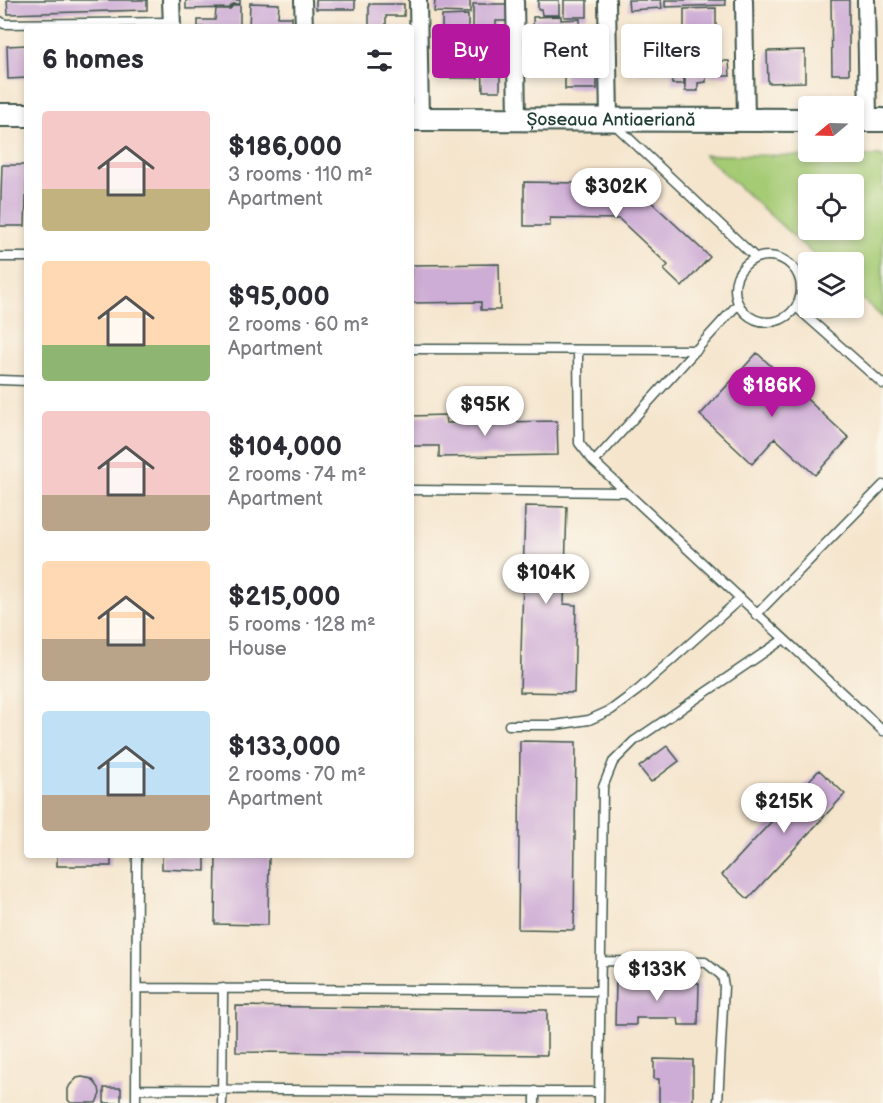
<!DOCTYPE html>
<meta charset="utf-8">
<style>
body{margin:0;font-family:"Balsamiq Sans",sans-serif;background:#f7f7f7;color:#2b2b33;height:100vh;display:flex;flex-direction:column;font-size:22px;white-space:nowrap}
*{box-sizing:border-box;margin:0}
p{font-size:20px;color:#7c7c81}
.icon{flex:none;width:33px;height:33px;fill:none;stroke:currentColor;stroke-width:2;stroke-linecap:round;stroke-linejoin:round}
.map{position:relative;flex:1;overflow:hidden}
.details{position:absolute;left:24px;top:24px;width:390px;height:834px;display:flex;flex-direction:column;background:#fff;border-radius:6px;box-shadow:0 3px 9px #0003}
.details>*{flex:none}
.top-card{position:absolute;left:432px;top:24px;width:360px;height:54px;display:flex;gap:12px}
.needle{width:39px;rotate:251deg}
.fabs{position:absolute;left:798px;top:96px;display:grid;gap:12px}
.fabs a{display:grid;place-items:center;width:66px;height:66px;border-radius:6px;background:#fff;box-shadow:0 3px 9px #0003;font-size:30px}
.price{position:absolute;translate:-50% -51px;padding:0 14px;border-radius:21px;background:#fff;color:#222;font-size:20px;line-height:39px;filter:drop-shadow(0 2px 3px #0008)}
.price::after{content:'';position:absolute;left:50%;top:36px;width:18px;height:14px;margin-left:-9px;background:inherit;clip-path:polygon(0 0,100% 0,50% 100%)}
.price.on{background:#b5179e;color:#fff}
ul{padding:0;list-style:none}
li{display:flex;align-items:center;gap:18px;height:150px;padding:0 18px}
li span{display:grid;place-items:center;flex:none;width:168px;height:120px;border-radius:6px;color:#555}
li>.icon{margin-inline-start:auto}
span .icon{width:72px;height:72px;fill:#fffc;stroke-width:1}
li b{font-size:26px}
h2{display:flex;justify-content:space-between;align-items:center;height:72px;padding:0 18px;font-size:26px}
.chip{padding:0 21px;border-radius:6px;background:#fff;box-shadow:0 3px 9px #0003;font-size:21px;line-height:54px}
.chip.on{background:#b5179e;color:#fff}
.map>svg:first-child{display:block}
</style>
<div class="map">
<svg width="883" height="1103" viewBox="0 0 883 1103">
<rect width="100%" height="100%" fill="#fbf7ec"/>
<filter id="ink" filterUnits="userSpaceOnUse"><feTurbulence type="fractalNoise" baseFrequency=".0167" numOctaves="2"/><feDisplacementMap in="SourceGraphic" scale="12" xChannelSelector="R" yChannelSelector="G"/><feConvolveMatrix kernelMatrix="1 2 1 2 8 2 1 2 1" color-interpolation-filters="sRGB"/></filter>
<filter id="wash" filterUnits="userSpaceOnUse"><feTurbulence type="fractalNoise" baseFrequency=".008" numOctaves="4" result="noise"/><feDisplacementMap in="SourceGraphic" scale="24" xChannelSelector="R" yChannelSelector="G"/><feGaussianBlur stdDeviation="1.35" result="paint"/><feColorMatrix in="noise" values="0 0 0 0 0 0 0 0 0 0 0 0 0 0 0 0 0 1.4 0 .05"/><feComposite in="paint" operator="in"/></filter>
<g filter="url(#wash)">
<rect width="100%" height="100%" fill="#f5e5cd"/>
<!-- green -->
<path fill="#a5cb75" stroke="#628454" stroke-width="1.5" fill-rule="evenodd" d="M704 155 883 156V318L854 291V262H822ZM808 184H854V230H808Z"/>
<g id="blocks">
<!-- building -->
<path fill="#cdacd5" d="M7 0H147V10L8 14Z
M186 0H240V4H233L229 8 186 9Z
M316 0H355V9H316Z
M435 0H470V13L434 12Z
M538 0H559V15H542L541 9H538Z
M564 0H587V17H564Z
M628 0H661L662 8 629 10Z
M665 0H725L726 5 665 7Z
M831 0H849V74H832Z
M250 3 279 4 278 17H292V27H249Z
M369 4H404V16H386V27H369Z
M473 4H508V21H496V30L473 31Z
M234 5H240V27H198V20H215L216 9H230Z
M716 8V32H684V9Z
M468 15V34H442V16Z
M561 16V20L580 19 581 58H597V89H565V71H547L546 44 534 45 533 17Z
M649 31H681L682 52H632V35H649Z
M491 32H508V47H491Z
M444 37H472V53L435 54V45H445Z
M706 37V45H716V61H729L730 76H706V82L698 83V91H685V38Z
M27 45V78L8 79 7 46Z
M805 50V82L768 83 767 51Z
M683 53 684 84H672L671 72 639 73 638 68H633V54Z
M436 56H478V78H436Z
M482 56H509V66L500 67V91H483Z
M2 165H27L25 226H0Z
M524 182 632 184 710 257 682 287 664 270 668 265 619 219 550 218V226H524Z
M499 264 500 310H481V302L411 303V265Z
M757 353 849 438 815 475 775 438 752 464 700 415Z
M445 415 446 423 557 421 558 455 439 457V446H411V416Z
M525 506 567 507 564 604 576 605 574 693 520 692Z
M520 741 576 742 574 930 518 929Z
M667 746 679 761 651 782 639 767Z
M819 770 845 794 748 899 722 875Z
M57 855H111V866H57Z
M162 855H205V871L162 869Z
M216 855H269L268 925 215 924Z
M616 982 699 983 698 1025H679L678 1018H636V1025H615Z
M236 1006 547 1010V1055L236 1052Z
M654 1059 693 1060V1103H659V1079H654Z
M82 1077 92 1079 99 1088 100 1094 96 1103H71L68 1100V1089L70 1085 77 1078Z
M104 1088H121V1103H104Z"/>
</g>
</g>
<g filter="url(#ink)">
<use href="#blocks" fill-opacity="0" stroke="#3f564b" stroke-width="1.5"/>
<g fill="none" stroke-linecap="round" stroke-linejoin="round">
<defs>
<path id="lane" d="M0 21 4 24 172 22
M614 124 756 258
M735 289a33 33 0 1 1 66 0a33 33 0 1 1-66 0Z
M0 257H27
M796 307 883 384
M411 349 697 350
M578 350 579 443 594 462 883 731
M0 380 27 381
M594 462 738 304
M411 490 624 492
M756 615 883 485
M509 725H555L589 720 611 710 638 690 740 599
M601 961 705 962 722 976 724 986 718 1103
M137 988 600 991
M137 1089 599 1092
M136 1103 137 855
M222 1103 223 988
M535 1103V1091
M599 1103 603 787 613 762 634 741 784 639"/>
<path id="street" d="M171 0 172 27
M303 0 304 27
M418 0 420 119
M515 0 517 119
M607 0 609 120
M744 0 746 120
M866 0 868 120"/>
<g id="secondary">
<path d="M0 115H27"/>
<path id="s1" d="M411 119 808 120"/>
<path d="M854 120H883"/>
</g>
</defs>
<!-- lane casing -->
<use href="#lane" stroke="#3f564b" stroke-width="11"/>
<!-- street casing -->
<use href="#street" stroke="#3f564b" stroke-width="20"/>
<!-- secondary casing -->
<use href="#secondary" stroke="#3f564b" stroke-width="26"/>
<!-- lane -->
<use href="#lane" stroke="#fff" stroke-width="8"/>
<!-- street -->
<use href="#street" stroke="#fff" stroke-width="16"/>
<!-- secondary -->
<use href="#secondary" stroke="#fff" stroke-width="22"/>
</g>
</g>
<g text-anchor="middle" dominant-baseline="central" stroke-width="6" stroke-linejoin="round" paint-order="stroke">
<!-- street labels -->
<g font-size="18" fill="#1f3d34" stroke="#fbf7ec">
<text stroke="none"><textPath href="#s1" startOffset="200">Șoseaua Antiaeriană</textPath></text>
</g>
</g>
</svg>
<div class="fabs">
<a><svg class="needle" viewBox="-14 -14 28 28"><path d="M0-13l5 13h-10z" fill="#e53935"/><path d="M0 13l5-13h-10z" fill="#7c7c81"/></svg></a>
<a><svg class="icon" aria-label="locate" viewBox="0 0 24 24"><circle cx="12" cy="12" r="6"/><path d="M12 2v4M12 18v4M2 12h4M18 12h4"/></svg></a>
<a><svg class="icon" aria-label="layers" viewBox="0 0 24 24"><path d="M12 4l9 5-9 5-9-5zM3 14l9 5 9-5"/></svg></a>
</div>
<b class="price" style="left:616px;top:219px">$302K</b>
<b class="price on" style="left:772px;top:418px">$186K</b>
<b class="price" style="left:485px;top:437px">$95K</b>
<b class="price" style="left:546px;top:605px">$104K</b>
<b class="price" style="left:784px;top:834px">$215K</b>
<b class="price" style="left:657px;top:1002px">$133K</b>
<div class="top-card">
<a class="chip on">Buy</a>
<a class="chip">Rent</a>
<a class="chip">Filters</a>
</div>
<section class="details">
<h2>6 homes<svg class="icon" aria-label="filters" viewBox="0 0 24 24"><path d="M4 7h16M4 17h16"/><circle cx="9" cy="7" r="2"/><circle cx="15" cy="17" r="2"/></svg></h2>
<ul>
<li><span style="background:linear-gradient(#f6c9c9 65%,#c2b280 0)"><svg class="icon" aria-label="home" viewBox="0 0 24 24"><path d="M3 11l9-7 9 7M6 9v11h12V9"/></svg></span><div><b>$186,000</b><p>3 rooms · 110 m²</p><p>Apartment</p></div></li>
<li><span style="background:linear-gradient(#ffd9b3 70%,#8fb573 0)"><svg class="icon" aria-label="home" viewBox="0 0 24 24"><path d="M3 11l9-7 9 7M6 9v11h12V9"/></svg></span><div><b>$95,000</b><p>2 rooms · 60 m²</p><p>Apartment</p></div></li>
<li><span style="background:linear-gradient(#f6c9c9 70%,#b9a48a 0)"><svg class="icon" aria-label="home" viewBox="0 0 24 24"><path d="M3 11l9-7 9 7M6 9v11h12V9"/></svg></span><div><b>$104,000</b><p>2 rooms · 74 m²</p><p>Apartment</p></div></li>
<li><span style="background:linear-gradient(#ffd9b3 65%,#b9a48a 0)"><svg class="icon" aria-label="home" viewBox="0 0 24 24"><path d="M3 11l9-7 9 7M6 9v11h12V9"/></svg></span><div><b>$215,000</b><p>5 rooms · 128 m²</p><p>House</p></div></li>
<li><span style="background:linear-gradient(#bfe0f5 70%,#b9a48a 0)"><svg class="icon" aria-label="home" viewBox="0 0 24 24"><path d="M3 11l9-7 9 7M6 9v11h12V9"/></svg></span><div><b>$133,000</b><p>2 rooms · 70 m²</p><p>Apartment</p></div></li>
</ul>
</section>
</div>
